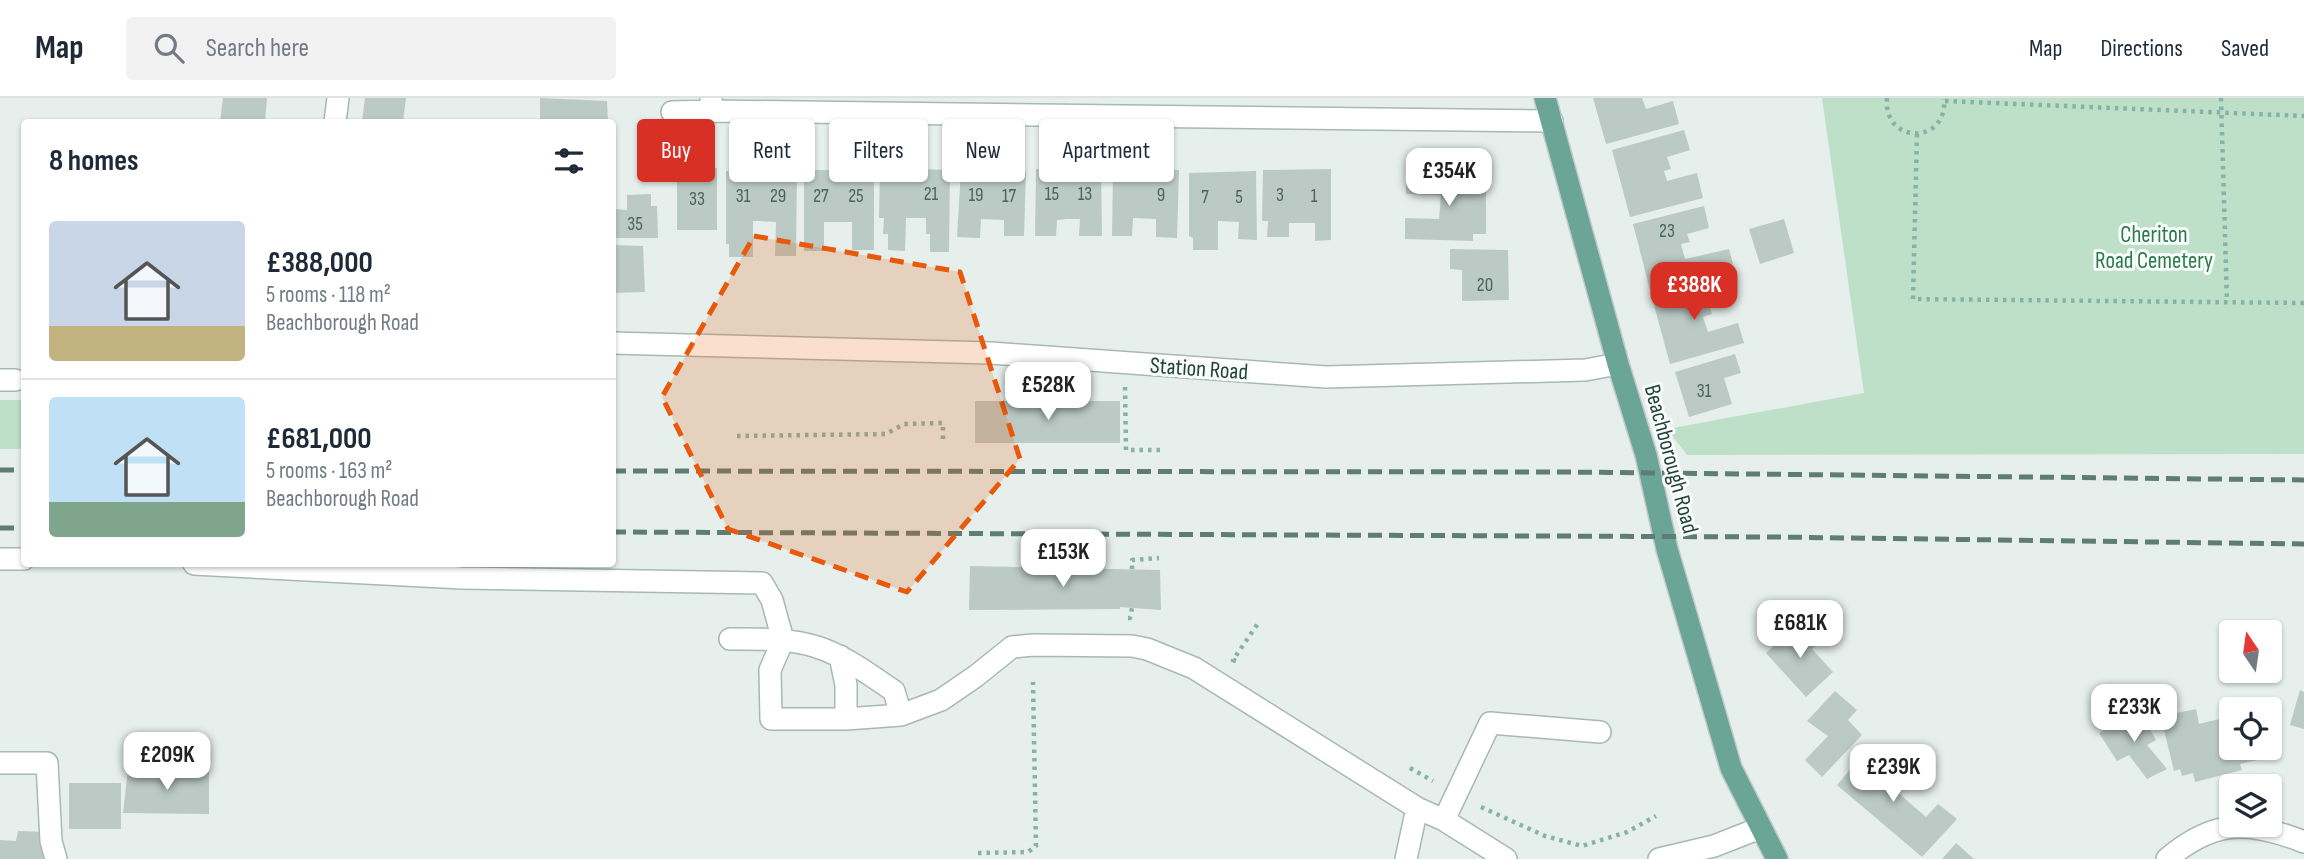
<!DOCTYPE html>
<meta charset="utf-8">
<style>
body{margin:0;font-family:"Sofia Sans Condensed",sans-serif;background:#f2f2f3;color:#1f2937;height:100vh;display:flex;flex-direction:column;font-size:26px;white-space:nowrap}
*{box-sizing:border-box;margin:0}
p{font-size:23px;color:#747a83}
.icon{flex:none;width:38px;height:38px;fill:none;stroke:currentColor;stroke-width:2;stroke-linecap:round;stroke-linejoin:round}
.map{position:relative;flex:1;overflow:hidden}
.side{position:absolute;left:21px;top:21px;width:595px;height:448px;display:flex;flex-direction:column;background:#fff;border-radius:7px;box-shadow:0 2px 5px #0004}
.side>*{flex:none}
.guide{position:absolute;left:637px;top:21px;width:665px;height:63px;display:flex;gap:14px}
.needle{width:46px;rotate:347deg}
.controls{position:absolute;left:2219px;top:522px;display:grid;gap:14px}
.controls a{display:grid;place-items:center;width:63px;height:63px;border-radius:7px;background:#fff;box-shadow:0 2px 5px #0004;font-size:35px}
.price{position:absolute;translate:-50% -60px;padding:0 16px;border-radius:14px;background:#fff;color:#222;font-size:23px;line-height:46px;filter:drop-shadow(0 2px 4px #0008)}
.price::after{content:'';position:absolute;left:50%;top:42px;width:21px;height:16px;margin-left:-10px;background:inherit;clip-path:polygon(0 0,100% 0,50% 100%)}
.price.current{background:#d93025;color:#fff}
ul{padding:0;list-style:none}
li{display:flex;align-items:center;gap:21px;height:175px;padding:0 28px}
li+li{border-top:2px solid #e0e1e3}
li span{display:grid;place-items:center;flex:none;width:196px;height:140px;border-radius:7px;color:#555}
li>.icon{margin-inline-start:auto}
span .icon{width:84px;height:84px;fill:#fffc;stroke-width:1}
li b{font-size:30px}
h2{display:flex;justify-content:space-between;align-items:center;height:84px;padding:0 28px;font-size:30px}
.tag{padding:0 24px;border-radius:7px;background:#fff;box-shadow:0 2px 5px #0004;font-size:24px;line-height:63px}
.tag.current{background:#d93025;color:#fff}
header{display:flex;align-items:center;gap:42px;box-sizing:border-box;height:98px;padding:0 35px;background:#fff;border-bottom:2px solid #e0e1e3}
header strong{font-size:33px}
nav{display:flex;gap:38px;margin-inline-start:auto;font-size:24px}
.search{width:490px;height:63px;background:#f2f2f3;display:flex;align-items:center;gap:18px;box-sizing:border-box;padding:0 24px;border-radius:7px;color:#747a83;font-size:26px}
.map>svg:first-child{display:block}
</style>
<header>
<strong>Map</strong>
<div class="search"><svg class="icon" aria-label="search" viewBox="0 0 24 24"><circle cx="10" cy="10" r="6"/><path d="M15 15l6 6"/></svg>Search here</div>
<nav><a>Map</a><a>Directions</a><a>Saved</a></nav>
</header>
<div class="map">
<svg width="2304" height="761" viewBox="0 0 2304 761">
<rect width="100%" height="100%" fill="#e6efeb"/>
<!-- green -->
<path fill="#bfe0c8" d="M1822 0H2304V356L1687 357 1667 331 1864 295Z
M0 302H24V351H0Z"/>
<!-- building -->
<path fill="#bbcac4" d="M223 0H267L265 24H220Z
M365 0H406L403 24H362Z
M540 0 607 3 608 24H540Z
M1593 0H1642L1646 11 1673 3 1679 26 1606 46Z
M1684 32 1690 52 1667 59 1671 71 1664 73 1667 83 1697 75 1703 100 1630 119 1612 52Z
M677 70H717V132H677Z
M880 70 950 72 949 154H930V136H926V120H906L905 153 888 152V136H883L884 120H879Z
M1036 71H1101L1102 138H1079L1080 121H1068L1057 122 1056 138H1035Z
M1113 71 1179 72 1177 140 1156 139V121L1133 120 1132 138H1112Z
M1331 71V142L1315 143V125H1289V139H1267L1268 123H1262L1263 72Z
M797 72 796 158H775L776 124 759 123H753V159H729V146H726V73Z
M804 72H874V152H852V124H824V153H804Z
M961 72 1026 73 1024 138H1004V122L981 121 980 140 957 139Z
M1256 73 1257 142 1238 141 1239 124 1218 123V152H1193V140L1189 138V75Z
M1406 77H1477V87H1486V136H1473V143L1405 141V120L1439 121 1441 97 1406 96Z
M651 96V108H657L658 140H612V111L627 112V97Z
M1704 108 1709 130 1687 136 1690 144 1681 146 1685 161 1729 151 1733 166 1723 169 1724 174 1650 192 1633 126Z
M1784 121 1794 155 1760 166 1749 131Z
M612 147 643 148 645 194 612 195Z
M1450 151 1508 152 1509 202 1462 203V172L1450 171Z
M1722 180 1730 205 1710 210 1712 216 1703 219 1708 234 1738 225 1744 245 1670 266 1652 200Z
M1735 256 1741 275 1724 280 1732 306 1689 319 1675 274Z
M975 303H1120V345H975Z
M970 468 1160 472 1161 512 1120 509V511L969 512Z
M1799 525 1818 546 1812 551 1833 574 1806 599 1766 555Z
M2300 592 2304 594V631L2290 627Z
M1835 593 1857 612 1848 622 1862 637 1822 679 1805 662 1828 638 1807 623Z
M2196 611 2199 626 2231 618V649H2264L2266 660 2240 666 2242 672 2195 684 2193 675 2182 678 2180 671 2174 673 2164 632H2170L2167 617Z
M2139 612 2156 642 2147 647 2167 671 2147 681 2129 657 2117 663 2099 635Z
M2270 628 2275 648 2270 650Z
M1872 646 1893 665 1880 679 1926 719 1938 706 1957 721 1922 759 1837 687Z
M128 671 209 674V716L123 715Z
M69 685H121V731H69Z
M18 733 46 734 47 761H0V742L16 743Z
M1956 745 1974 761H1942Z"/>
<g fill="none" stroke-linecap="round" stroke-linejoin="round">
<defs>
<path id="minor" d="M711 0V13L1552 23
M672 14 711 13
M335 24 338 0
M612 245 991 255 1326 279 1585 272 1618 266
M0 282H15
M0 461H24
M194 466 462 480 762 485 772 502 783 542 770 572 771 621H846L901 617 941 602 976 578 1012 549 1033 547 1132 548 1147 551 1194 570 1417 710 1444 722 1506 761
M730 541C759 541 789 540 817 549 845 558 870 577 894 593L901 617
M840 558 846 587V621
M0 665H47L51 743 56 761
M1444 722 1490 625 1600 634
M1406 761 1417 710
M1659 761 1714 748 1760 730
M2167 761C2214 721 2249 722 2304 744"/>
<path id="major" d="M1545 0 1618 266 1646 357 1667 451 1731 670 1777 761"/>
</defs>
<!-- minor casing -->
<use href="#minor" stroke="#a8b8b2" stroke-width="24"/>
<!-- major casing -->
<use href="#major" stroke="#c2cac8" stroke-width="24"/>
<!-- path -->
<path stroke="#86b3a5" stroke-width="4.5" stroke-dasharray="3.5 5" stroke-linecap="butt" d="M1887 0C1883 47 1948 47 1944 1
M2221 0 2227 204
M1945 3 2304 18
M1917 36 1913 201 2304 205
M1125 289 1126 352H1160
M737 338 886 336 904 326 943 325V343
M1132 471V462L1159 460
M1128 520H1130L1132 510
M1236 563 1233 562 1259 524
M1410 670 1433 683
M1481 709 1545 738 1582 748 1627 734 1656 718
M978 755 1028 754 1036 748 1033 584"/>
<!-- minor -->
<use href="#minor" stroke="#fff" stroke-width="21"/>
<!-- major -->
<use href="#major" stroke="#6aa596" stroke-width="21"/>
<!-- rail -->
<path stroke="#5f7d75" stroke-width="5" stroke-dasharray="14 7" stroke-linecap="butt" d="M0 372H24
M612 373 1565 374 2304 382
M0 430H24
M612 434 1775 439 2304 446"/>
</g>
<!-- marked area -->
<path fill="#e8590c" fill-opacity="0.2" stroke="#e8590c" stroke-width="5" stroke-dasharray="14 9" stroke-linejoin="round" d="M754 138 960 174 1020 361 907 494 728 431 662 299Z"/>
<g text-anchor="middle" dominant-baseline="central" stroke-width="6" stroke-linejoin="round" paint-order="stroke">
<!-- number labels -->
<g font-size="19" fill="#4a645c">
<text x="931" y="96">21</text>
<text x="1052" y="96">15</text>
<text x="1085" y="96">13</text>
<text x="976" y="97">19</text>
<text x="1161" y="97">9</text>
<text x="1280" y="97">3</text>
<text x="743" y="98">31</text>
<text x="778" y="98">29</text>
<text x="821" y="98">27</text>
<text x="856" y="98">25</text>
<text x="1009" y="98">17</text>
<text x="1314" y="98">1</text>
<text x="1205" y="99">7</text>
<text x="1239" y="99">5</text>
<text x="697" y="101">33</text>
<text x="635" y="126">35</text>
<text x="1667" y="133">23</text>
<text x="1485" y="187">20</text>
<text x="1704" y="293">31</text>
</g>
<!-- park labels -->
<g font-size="23" fill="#2d7a4b" stroke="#f7fbf9">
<text x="2154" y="137">Cheriton<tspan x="2154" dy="26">Road Cemetery</tspan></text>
</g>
<!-- street labels -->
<g font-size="23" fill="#24423a" stroke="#f7fbf9">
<text transform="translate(1199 271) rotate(4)">Station Road</text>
<text transform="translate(1671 361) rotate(75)">Beachborough Road</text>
</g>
</g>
</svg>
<div class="controls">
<a><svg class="needle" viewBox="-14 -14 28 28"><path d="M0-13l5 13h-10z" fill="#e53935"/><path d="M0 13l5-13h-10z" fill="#747a83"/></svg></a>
<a><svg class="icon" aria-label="locate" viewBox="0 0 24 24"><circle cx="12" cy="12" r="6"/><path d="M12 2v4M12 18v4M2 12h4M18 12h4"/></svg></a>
<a><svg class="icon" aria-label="layers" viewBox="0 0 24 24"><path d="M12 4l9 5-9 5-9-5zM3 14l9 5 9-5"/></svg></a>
</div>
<b class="price" style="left:1449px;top:110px">£354K</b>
<b class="price current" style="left:1694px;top:224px">£388K</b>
<b class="price" style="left:1048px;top:324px">£528K</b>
<b class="price" style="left:1063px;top:491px">£153K</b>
<b class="price" style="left:1800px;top:562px">£681K</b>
<b class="price" style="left:2134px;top:646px">£233K</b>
<b class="price" style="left:167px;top:694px">£209K</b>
<b class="price" style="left:1893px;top:706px">£239K</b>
<div class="guide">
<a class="tag current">Buy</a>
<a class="tag">Rent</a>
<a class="tag">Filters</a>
<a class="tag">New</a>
<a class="tag">Apartment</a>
</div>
<section class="side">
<h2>8 homes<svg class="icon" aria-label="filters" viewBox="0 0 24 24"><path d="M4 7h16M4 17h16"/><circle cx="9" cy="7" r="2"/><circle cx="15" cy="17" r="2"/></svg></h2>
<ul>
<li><span style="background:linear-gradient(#c9d6e8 75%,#c2b280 0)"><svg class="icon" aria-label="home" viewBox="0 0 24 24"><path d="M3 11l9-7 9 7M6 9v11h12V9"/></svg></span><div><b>£388,000</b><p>5 rooms · 118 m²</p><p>Beachborough Road</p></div></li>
<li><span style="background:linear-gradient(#bfe0f5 75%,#7fa58c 0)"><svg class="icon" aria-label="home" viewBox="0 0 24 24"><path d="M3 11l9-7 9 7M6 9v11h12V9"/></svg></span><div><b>£681,000</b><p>5 rooms · 163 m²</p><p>Beachborough Road</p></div></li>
</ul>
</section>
</div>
